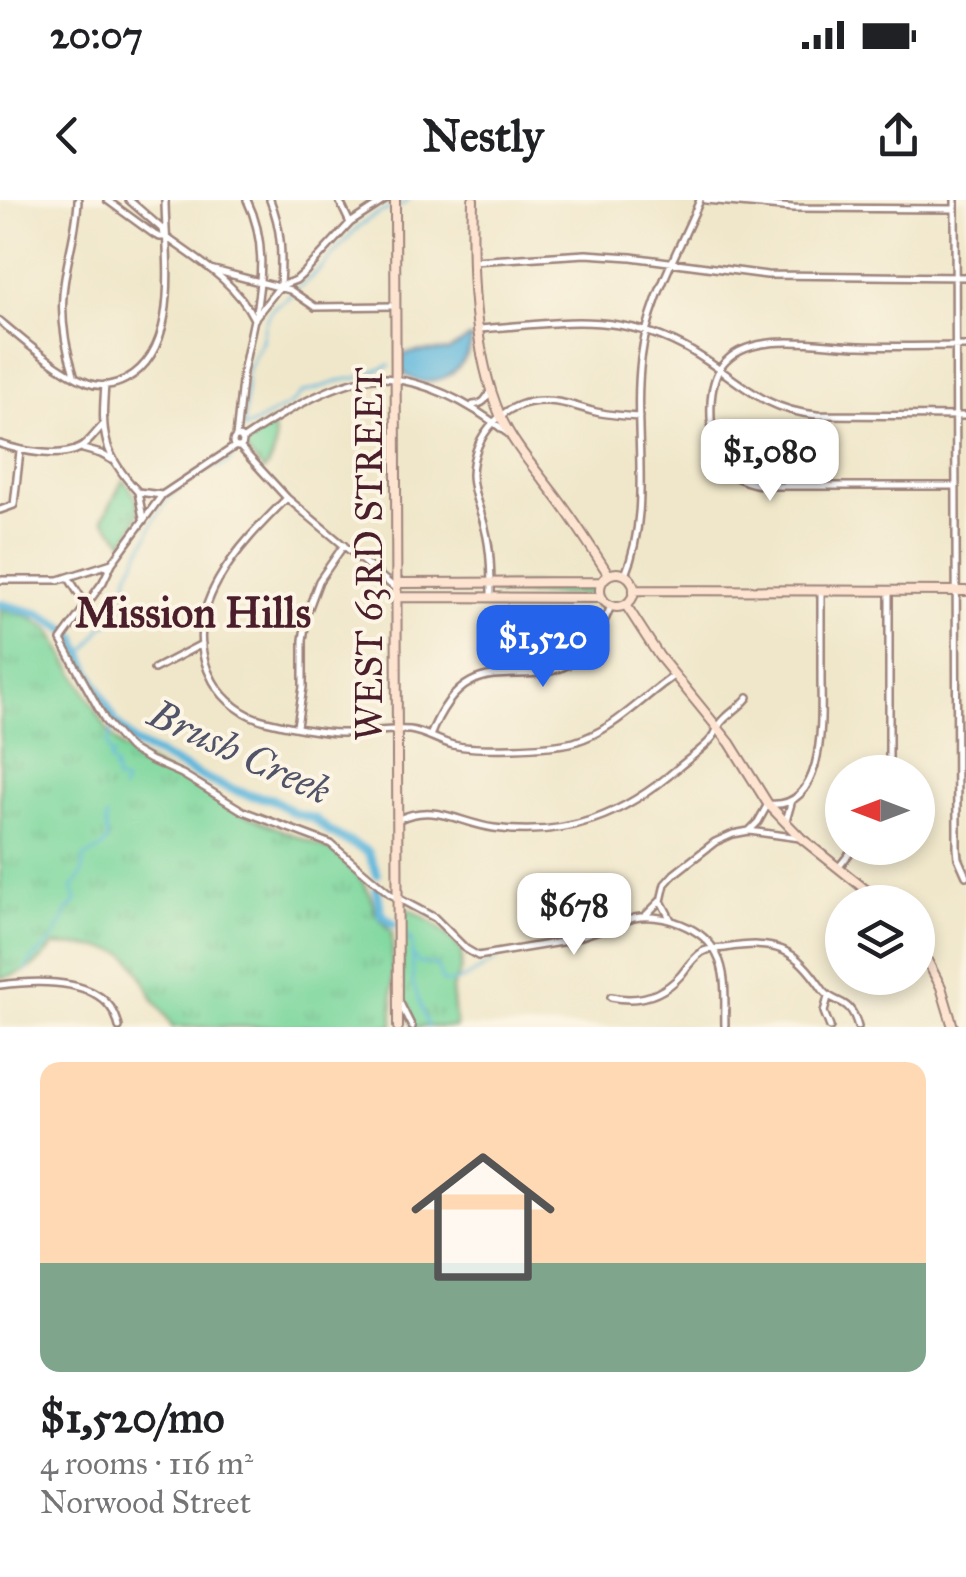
<!DOCTYPE html>
<meta charset="utf-8">
<style>
body{margin:0;font-family:"IM FELL Great Primer",serif;background:#f6f6f6;color:#202124;height:100vh;display:flex;flex-direction:column;font-size:38px;white-space:nowrap}
*{box-sizing:border-box;margin:0}
p{font-size:32px;color:#757577}
.icon{flex:none;width:55px;height:55px;fill:none;stroke:currentColor;stroke-width:2;stroke-linecap:round;stroke-linejoin:round}
.map{position:relative;height:827px;overflow:hidden}
.side{display:flex;flex-direction:column;background:#fff;flex:1}
.side>*{flex:none}
.needle{width:65px;rotate:270deg}
.tools{position:absolute;left:825px;top:555px;display:grid;gap:20px}
.tools a{display:grid;place-items:center;width:110px;height:110px;border-radius:50%;background:#fff;box-shadow:0 5px 15px #0003;font-size:50px}
.price{position:absolute;translate:-50% -85px;padding:0 22px;border-radius:20px;background:#fff;color:#222;font-size:32px;line-height:65px;filter:drop-shadow(0 2px 5px #0008)}
.price::after{content:'';position:absolute;left:50%;top:60px;width:30px;height:22px;margin-left:-15px;background:inherit;clip-path:polygon(0 0,100% 0,50% 100%)}
.price.on{background:#2563eb;color:#fff}
ul{padding:0;list-style:none}
li{display:grid;align-content:center;gap:20px;height:530px;padding:0 40px}
li span{display:grid;place-items:center;height:310px;border-radius:20px;color:#555}
li>.icon{margin-inline-start:auto}
span .icon{width:180px;height:180px;fill:#fffc;stroke-width:1}
li b{font-size:42px}
.status{display:flex;justify-content:space-between;align-items:center;height:70px;padding:0 50px;background:#fff;direction:ltr}
.status svg{height:28px;fill:currentColor}
header{display:flex;justify-content:space-between;align-items:center;height:130px;padding:0 40px;background:#fff;font-size:45px;font-weight:700}
.map>svg:first-child{display:block}
</style>
<div class="status"><b>20:07</b><svg viewBox="0 0 49 12"><path d="M0 12V9h3v3zM5 12V6h3v6zM10 12V3h3v9zM15 12V0h3v12zM26 1h20v11H26zM47 4h2v5h-2z"/></svg></div>
<header><svg class="icon" aria-label="back" viewBox="0 0 24 24"><path d="M15 5l-7 7 7 7"/></svg>Nestly<svg class="icon" aria-label="share" viewBox="0 0 24 24"><path d="M12 15V3M7 8l5-5 5 5M5 13v7h14v-7"/></svg></header>
<div class="map">
<svg width="966" height="827" viewBox="0 0 966 827">
<defs>
<pattern id="grass-tufts" width="24" height="20" patternUnits="userSpaceOnUse" patternTransform="scale(2.5)"><rect width="24" height="20" fill="#7dd79e"/><path d="M3 7l-1-3M5 7V3M7 7l1-3M15 17l-1-3M17 17v-4M19 17l1-3" fill="none" stroke="#6eb888"/></pattern>
</defs>
<rect width="100%" height="100%" fill="#fcf5e5"/>
<filter id="ink" filterUnits="userSpaceOnUse"><feTurbulence type="fractalNoise" baseFrequency=".01" numOctaves="2"/><feDisplacementMap in="SourceGraphic" scale="20" xChannelSelector="R" yChannelSelector="G"/><feConvolveMatrix kernelMatrix="1 2 1 2 8 2 1 2 1" color-interpolation-filters="sRGB"/></filter>
<filter id="wash" filterUnits="userSpaceOnUse"><feTurbulence type="fractalNoise" baseFrequency=".0048" numOctaves="4" result="noise"/><feDisplacementMap in="SourceGraphic" scale="40" xChannelSelector="R" yChannelSelector="G"/><feGaussianBlur stdDeviation="2.25" result="paint"/><feColorMatrix in="noise" values="0 0 0 0 0 0 0 0 0 0 0 0 0 0 0 0 0 1.4 0 .05"/><feComposite in="paint" operator="in"/></filter>
<g filter="url(#wash)">
<rect width="100%" height="100%" fill="#f0e7ca"/>
<!-- grass -->
<path fill="url(#grass-tufts)" stroke="#647b64" stroke-width="2.5" d="M272 222C277 241 277 256 264 271L245 249 246 242Z
M123 280C146 304 141 316 124 342L103 319Z
M497 385H593L596 391V395L494 394V387Z
M0 409 28 416 50 430 109 533 122 548 201 590 230 609 335 652 361 679 371 696 376 714 392 733 393 827H172C168 815 161 811 155 801 148 788 137 762 125 754 112 747 70 745 54 745 39 765 25 774 0 778Z
M405 708C430 718 444 731 462 751L461 769 452 789 456 827H414L402 803 401 713Z"/>
<!-- water -->
<path fill="#5fb7dc" stroke="#546b84" stroke-width="2.5" d="M469 138H472C468 172 427 198 401 170L403 154 424 151H448Z"/>
<g fill="none" stroke-linecap="round" stroke-linejoin="round">
<!-- stream -->
<path stroke="#5fb7dc" stroke-width="2.5" d="M399 7 409 0
M297 89C305 82 314 75 322 67 342 46 360 17 390 9
M266 121C273 100 282 106 291 94
M265 124 262 141 247 171 244 229 291 204 302 193 344 180 368 176 374 171 390 165
M150 331C157 306 182 283 205 271 216 266 226 267 234 257
M127 388 128 374 149 334
M81 454 88 448 102 427 113 421 121 408 127 393
M115 522 107 545 110 554 114 555 109 561 116 567 115 571 113 570 116 573V580L125 583 122 591
M403 732 412 741 413 783 428 827
M412 754 419 763 436 765 443 782C463 785 481 768 498 759
M25 771 29 763 53 740 68 710 74 704 76 700 72 687C81 680 84 672 83 658 91 654 105 649 107 640 108 631 104 626 107 617"/>
<!-- river -->
<path stroke="#5fb7dc" stroke-width="9" d="M0 404 39 414 64 428 75 438 86 465 115 522 134 543 215 583 248 595 272 599 294 613 315 619 330 632 368 652 377 674
M377 689 381 714 393 724"/>
</g>
</g>
<g filter="url(#ink)">
<g fill="none" stroke-linecap="round" stroke-linejoin="round">
<defs>
<path id="street" d="M107 0 155 35 160 37H166
M129 0 161 28 166 37C199 61 236 82 254 119
M247 0C266 39 262 78 255 119
M270 0C282 29 282 55 280 86
M339 0 350 23
M706 0 793 8 955 9
M955 0 957 648 958 658 966 676
M472 61 586 54 631 57 767 75 966 77
M210 69 290 90 315 107 394 106
M0 121C25 142 58 171 88 183 100 188 115 185 126 179 183 148 165 54 165 0
M479 129C553 124 612 110 682 146 733 172 755 209 817 215L966 216
M74 174C66 149 61 122 63 95 65 63 77 33 78 0
M105 185C101 235 103 254 138 292L162 295
M473 205C483 204 486 200 490 191
M233 242a5 5 0 1 1 10 0a5 5 0 1 1-10 0Z
M236 237 243 172 254 119 280 86 296 80 305 72 350 23 385 0
M242 240C276 217 343 175 385 178 431 182 471 204 506 232
M0 244C21 251 60 259 80 248 88 244 96 232 103 225
M240 247 287 298 396 389
M83 249 101 254 112 260
M956 286H766C738 282 717 272 713 242 710 217 707 180 726 161 756 131 820 145 859 146 895 147 930 146 966 146
M138 292 143 318
M287 298C241 344 174 411 213 481 224 501 244 516 266 521 286 526 321 533 341 533 364 534 387 528 410 530 425 532 438 541 453 545 476 551 550 548 574 542 615 530 641 498 675 475
M0 310 14 305 20 251
M112 363 103 382 61 440 106 522 129 548 150 560 182 574 243 611 331 644 390 694 435 718 466 749 478 756 567 741 634 718C662 713 704 727 717 755 728 776 724 804 725 827
M625 375C653 308 632 230 641 159 648 102 678 52 700 0
M0 380H59L112 363 162 295 234 247
M70 380 87 407
M491 398C491 374 491 351 485 328 481 310 472 293 472 275 473 234 505 199 547 201 563 201 577 207 592 211 607 215 623 216 639 217
M154 469 202 444
M297 526 303 487V440L307 413 319 381 344 345
M430 536C471 432 531 503 584 453 597 441 604 422 611 406
M889 572V391
M397 620C434 602 459 623 494 628 567 638 624 615 678 568 689 558 704 549 713 537 716 533 717 528 720 524 728 513 740 508 748 497
M786 621 792 600
M749 631 800 638
M838 668 854 648
M645 716 660 701
M671 720 661 701 665 684 674 674 715 642 733 634 749 631 758 622 768 604C828 611 821 514 821 477 821 448 821 420 821 391
M0 785C40 780 109 777 119 827
M611 797C639 803 662 796 681 775 687 767 694 757 702 752 709 748 717 749 725 748 776 740 794 747 823 790 834 806 850 795 858 827
M828 797 824 812 830 827
M399 801 412 827"/>
<path id="secondary" d="M395 0 398 827
M473 0C471 67 473 152 500 215 513 245 537 271 557 298 576 323 592 349 609 375
M600 390a17 17 0 1 1 34 0a17 17 0 1 1-34 0Z
M397 383 602 382
M634 390 966 391
M396 397 602 398
M626 405 659 456 730 543 768 604 801 638 881 702
M918 743 941 787 953 827"/>
</defs>
<!-- street casing -->
<use href="#street" stroke="#9d837a" stroke-width="10"/>
<!-- secondary casing -->
<use href="#secondary" stroke="#9d837a" stroke-width="12"/>
<!-- street -->
<use href="#street" stroke="#fff" stroke-width="5"/>
<!-- secondary -->
<use href="#secondary" stroke="#fde4d1" stroke-width="8"/>
</g>
</g>
<g text-anchor="middle" dominant-baseline="central" stroke-width="8" stroke-linejoin="round" paint-order="stroke">
<!-- street labels -->
<g font-size="38" fill="#4a1f2b" stroke="#fcf5e5">
<text transform="translate(369 354) rotate(-90)">WEST 63RD STREET</text>
</g>
<!-- water labels -->
<g font-size="40" font-style="italic" fill="#515469" stroke="#fcf5e5">
<text transform="translate(240 552) rotate(25)">Brush Creek</text>
</g>
<!-- quarter labels -->
<g font-size="42" font-weight="bold" fill="#4a1f2b" stroke="#fcf5e5">
<text x="193" y="413">Mission Hills</text>
</g>
</g>
</svg>
<div class="tools">
<a><svg class="needle" viewBox="-14 -14 28 28"><path d="M0-13l5 13h-10z" fill="#e53935"/><path d="M0 13l5-13h-10z" fill="#757577"/></svg></a>
<a><svg class="icon" aria-label="layers" viewBox="0 0 24 24"><path d="M12 4l9 5-9 5-9-5zM3 14l9 5 9-5"/></svg></a>
</div>
<b class="price" style="left:770px;top:304px">$1,080</b>
<b class="price on" style="left:543px;top:490px">$1,520</b>
<b class="price" style="left:574px;top:758px">$678</b>
</div>
<section class="side">
<ul>
<li><span style="background:linear-gradient(#ffd9b3 65%,#7fa58c 0)"><svg class="icon" aria-label="home" viewBox="0 0 24 24"><path d="M3 11l9-7 9 7M6 9v11h12V9"/></svg></span><div><b>$1,520/mo</b><p>4 rooms · 116 m²</p><p>Norwood Street</p></div></li>
</ul>
</section>
